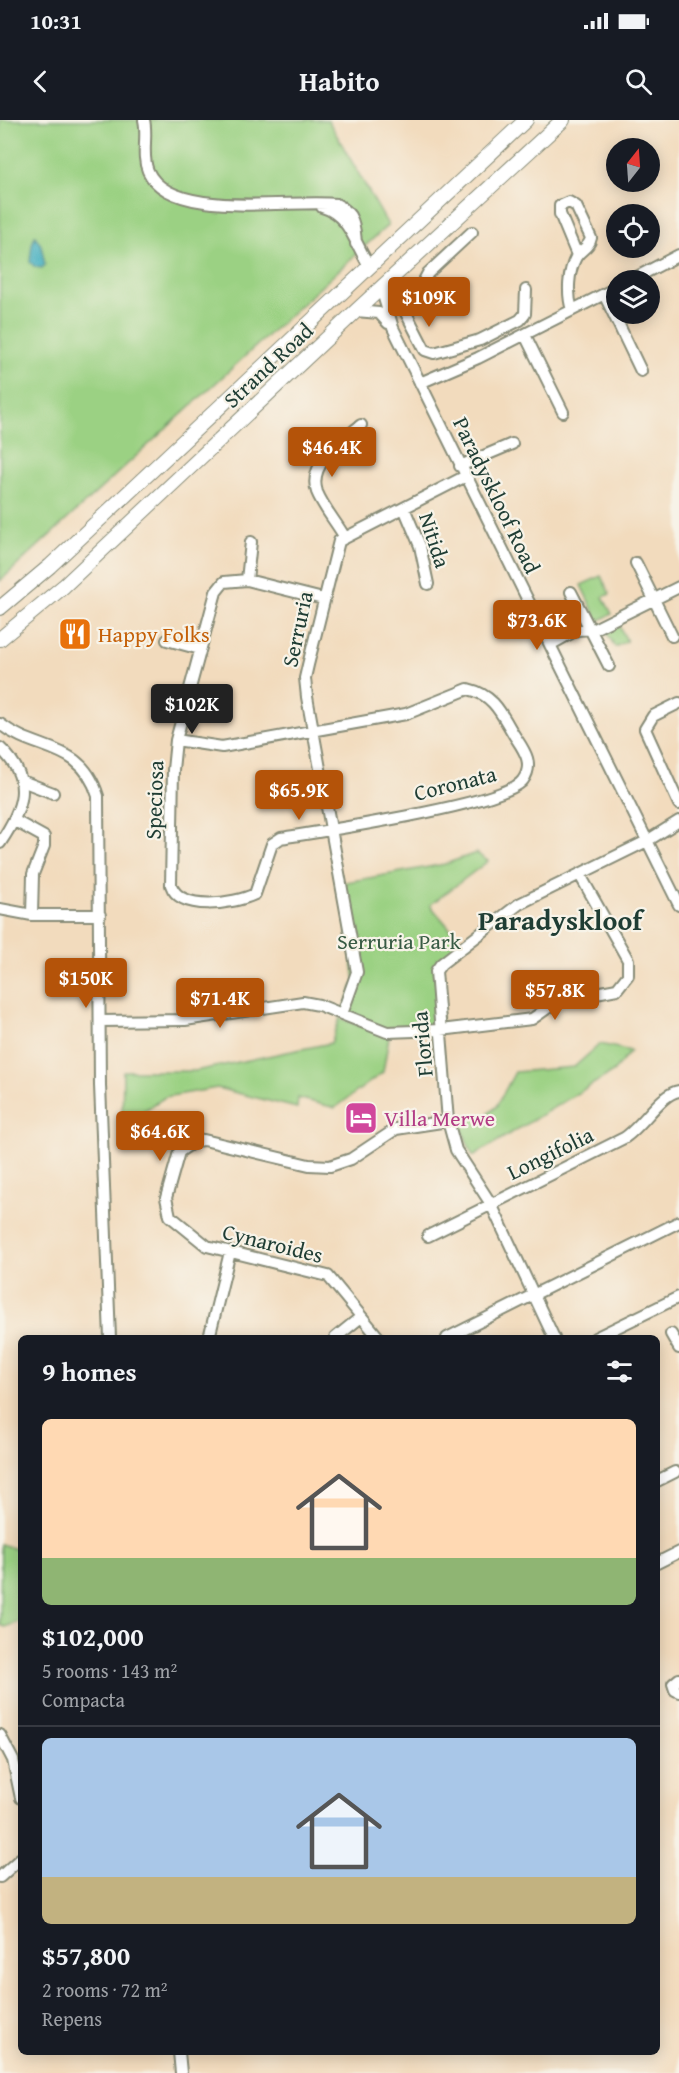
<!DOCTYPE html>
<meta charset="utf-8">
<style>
body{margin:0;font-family:"Gentium Book Plus",serif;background:#242831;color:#f1f3f6;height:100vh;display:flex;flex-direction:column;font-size:22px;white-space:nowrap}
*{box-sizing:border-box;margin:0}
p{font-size:20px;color:#9ea1a6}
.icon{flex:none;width:33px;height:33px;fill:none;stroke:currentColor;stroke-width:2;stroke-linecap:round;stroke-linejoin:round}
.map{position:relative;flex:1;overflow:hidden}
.panel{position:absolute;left:18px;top:1215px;width:642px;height:720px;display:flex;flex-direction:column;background:#171b24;border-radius:9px;box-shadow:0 3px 15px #0003}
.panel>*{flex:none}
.needle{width:39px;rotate:17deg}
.fabs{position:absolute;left:606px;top:18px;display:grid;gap:12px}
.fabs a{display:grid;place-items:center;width:54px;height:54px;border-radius:50%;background:#171b24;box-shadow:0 3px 15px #0003;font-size:30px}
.price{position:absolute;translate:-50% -51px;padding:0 14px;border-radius:6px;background:#b45309;color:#fff;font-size:20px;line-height:39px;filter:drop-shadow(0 2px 3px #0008)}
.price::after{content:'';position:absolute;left:50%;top:36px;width:18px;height:14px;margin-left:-9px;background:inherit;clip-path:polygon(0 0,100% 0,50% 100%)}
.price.on{background:#222;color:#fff}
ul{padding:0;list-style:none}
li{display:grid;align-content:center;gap:12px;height:318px;padding:0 24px}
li+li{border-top:2px solid #363941}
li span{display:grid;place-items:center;height:186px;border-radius:9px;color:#555}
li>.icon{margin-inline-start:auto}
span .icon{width:108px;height:108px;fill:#fffc;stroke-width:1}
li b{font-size:26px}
h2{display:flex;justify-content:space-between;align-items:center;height:72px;padding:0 24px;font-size:26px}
.status{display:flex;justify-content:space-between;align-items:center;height:42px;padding:0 30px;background:#171b24;direction:ltr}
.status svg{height:16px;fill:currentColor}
header{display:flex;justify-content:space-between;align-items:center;height:78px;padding:0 24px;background:#171b24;font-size:27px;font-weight:700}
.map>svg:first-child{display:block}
</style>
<div class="status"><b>10:31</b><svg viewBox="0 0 49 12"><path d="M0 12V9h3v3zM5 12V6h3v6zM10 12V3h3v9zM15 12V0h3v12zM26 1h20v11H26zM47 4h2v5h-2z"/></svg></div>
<header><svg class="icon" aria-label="back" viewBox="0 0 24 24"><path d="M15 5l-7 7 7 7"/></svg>Habito<svg class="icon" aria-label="search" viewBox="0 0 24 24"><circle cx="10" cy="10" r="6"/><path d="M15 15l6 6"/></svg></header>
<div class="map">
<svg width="679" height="1953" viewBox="0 0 679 1953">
<rect width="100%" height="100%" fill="#f7f3e8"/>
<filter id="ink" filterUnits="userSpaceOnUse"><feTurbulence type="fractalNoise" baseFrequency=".0167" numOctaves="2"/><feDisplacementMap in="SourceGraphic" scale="12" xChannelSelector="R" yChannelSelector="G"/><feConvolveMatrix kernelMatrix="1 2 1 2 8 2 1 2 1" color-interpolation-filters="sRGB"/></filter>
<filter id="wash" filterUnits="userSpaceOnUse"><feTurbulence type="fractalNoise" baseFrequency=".008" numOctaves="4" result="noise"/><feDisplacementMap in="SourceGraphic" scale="24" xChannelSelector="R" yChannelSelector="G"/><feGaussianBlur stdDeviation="1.35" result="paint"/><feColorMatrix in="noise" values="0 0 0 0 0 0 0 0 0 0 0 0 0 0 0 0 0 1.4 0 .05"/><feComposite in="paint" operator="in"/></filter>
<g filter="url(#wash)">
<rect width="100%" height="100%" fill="#f2dbbd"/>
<!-- green -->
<path fill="#9bd183" stroke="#5d875c" stroke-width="1.5" d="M0 0H328L388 105 0 461Z
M601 456 610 474 603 477 612 494 598 501 581 465Z
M617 502 627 521 615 527 605 509Z
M476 733 488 741 430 785 464 825 441 844V910L393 912 342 894 355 861 341 763 445 744Z
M340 898 389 917 383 952 335 988 298 978 297 988 217 968 165 977 122 1005 123 951H195L331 923Z
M600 924 631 931 613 952 473 1036 456 996H485L496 987 515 952 574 947Z
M1 1424 21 1431V1501L5 1507 0 1505Z"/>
<!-- water -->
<path fill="#41aebf" stroke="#30767a" stroke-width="1.5" d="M35 116 41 125 45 145 42 148 35 147 30 142 32 124Z"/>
</g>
<g filter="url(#ink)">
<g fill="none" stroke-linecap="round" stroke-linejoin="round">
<defs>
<path id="minor" d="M144 0C148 16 141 35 148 51 170 101 290 79 336 84 354 92 355 107 356 124
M322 87C350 95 355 125 370 147
M472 112 428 153 421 166 406 182V193L425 230 434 233 480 220 520 200 525 194 526 170
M631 160 679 135
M388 162 384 178 393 208 679 785
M604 174 641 251
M572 190C567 174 568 152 576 137 581 129 589 128 591 118L576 86 569 82 560 86V94L577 135
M356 191 379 193 388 203
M525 215 563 292
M420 263 478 238 616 168
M460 346 512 324
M404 388 420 426 428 464
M344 416C336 402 323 387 317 372 307 343 343 320 361 305
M636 443 672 516
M247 460 251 422
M571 472 609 546
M167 520 200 529
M550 525 577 510 594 509 679 467
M679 583 653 596 645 609 679 684
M0 604C37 633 81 621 98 676L100 965 110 1218
M176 620 222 627 406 594 468 569C494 575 501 593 514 615 523 629 535 643 523 660 507 684 318 712 281 718L272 724 255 774C234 784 180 792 171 765L173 650 176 620 216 472 224 462 247 460 323 479
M0 628C35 660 23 689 0 723
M22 661 53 673
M15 701 44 717V726L33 754 32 795
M0 789 32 795H100
M342 894 357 852 307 577 305 558 308 545 339 421 466 356
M100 901 185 900 303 882 319 885 387 912 441 910 532 899 559 880 617 869 628 855V840L580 755
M428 1116 624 1018C642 1007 661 973 679 971
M671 1214 679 1228
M209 1218 230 1132
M335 1218 361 1197
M379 1218 328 1156 207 1126 170 1096 166 1078 179 1032 195 1021 204 1020 309 1045 330 1046 351 1039 396 1009 448 1001
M447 1218 679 1102
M554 1218 491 1084 456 1030 448 1001 436 851 441 844 519 784 647 721 679 701
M595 1218 679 1177
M657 1361 675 1352
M657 1443 679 1432
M679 1559 673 1564 675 1570 679 1572
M0 1615 13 1640 21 1678
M0 1757 21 1738
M179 1932 181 1953"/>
<path id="major" d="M0 488 50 446 526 0
M0 519 64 466 356 191 563 0"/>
</defs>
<!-- minor casing -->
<use href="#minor" stroke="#888c78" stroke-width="14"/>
<!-- major casing -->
<use href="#major" stroke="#888c78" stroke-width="16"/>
<!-- minor -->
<use href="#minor" stroke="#fff" stroke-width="10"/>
<!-- major -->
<use href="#major" stroke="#fff" stroke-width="14"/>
</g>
</g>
<!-- icons -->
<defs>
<symbol id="restaurant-square" viewBox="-11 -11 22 22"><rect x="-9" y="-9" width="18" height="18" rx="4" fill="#e8710a" stroke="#f7f3e8"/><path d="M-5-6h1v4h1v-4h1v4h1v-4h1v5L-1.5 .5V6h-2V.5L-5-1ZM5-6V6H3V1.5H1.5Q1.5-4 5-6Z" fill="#fff"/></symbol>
<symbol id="hotel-square" viewBox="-11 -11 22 22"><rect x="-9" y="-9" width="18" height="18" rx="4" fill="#d1479c" stroke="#f7f3e8"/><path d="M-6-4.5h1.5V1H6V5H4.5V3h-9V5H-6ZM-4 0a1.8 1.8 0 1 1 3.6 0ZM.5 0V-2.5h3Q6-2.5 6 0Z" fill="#fff"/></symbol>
</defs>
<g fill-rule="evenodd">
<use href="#restaurant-square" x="56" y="495" width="38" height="38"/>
<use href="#hotel-square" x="342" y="979" width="38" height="38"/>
</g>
<g text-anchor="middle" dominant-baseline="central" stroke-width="4.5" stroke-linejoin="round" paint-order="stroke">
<!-- street labels -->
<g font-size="22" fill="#1f3d34" stroke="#f7f3e8">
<text transform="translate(268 245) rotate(-43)">Strand Road</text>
<text transform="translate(497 375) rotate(64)">Paradyskloof Road</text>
<text transform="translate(435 420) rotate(72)">Nitida</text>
<text transform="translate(297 509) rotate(-78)">Serruria</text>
<text transform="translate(455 663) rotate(-14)">Coronata</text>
<text transform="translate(154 680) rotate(-88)">Speciosa</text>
<text transform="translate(422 924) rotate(-95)">Florida</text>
<text transform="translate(550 1033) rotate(-26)">Longifolia</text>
<text transform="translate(273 1123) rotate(14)">Cynaroides</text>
</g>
<!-- food labels -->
<g font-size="22" fill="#c56008" stroke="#f7f3e8" text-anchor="start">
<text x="98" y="514">Happy Folks</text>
</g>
<!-- park labels -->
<g font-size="22" fill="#385b44" stroke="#f7f3e8">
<text x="399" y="821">Serruria Park</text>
</g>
<!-- hotel labels -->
<g font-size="22" fill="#b23c85" stroke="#f7f3e8" text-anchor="start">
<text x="384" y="998">Villa Merwe</text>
</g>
<!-- district labels -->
<g font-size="28" font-weight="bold" fill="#1f3d34" stroke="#f7f3e8">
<text x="560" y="799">Paradyskloof</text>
</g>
</g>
</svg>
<div class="fabs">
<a><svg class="needle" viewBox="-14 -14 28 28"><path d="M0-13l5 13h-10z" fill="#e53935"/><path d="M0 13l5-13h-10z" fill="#9ea1a6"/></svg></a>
<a><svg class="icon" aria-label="locate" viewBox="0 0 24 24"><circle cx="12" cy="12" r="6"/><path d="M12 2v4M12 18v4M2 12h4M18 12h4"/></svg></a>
<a><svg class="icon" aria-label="layers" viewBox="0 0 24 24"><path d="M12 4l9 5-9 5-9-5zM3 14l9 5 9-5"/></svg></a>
</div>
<b class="price" style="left:429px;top:208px">$109K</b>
<b class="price" style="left:332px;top:358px">$46.4K</b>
<b class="price" style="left:537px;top:531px">$73.6K</b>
<b class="price on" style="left:192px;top:615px">$102K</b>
<b class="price" style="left:299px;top:701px">$65.9K</b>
<b class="price" style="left:86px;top:889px">$150K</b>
<b class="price" style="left:555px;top:901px">$57.8K</b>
<b class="price" style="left:220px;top:909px">$71.4K</b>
<b class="price" style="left:160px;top:1042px">$64.6K</b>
<section class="panel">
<h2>9 homes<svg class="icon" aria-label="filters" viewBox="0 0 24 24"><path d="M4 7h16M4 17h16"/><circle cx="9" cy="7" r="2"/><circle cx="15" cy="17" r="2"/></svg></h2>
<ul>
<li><span style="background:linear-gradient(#ffd9b3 75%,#8fb573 0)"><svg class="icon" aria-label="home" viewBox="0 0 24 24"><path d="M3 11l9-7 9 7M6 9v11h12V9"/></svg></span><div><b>$102,000</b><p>5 rooms · 143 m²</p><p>Compacta</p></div></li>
<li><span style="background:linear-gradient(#a9c7e8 75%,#c2b280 0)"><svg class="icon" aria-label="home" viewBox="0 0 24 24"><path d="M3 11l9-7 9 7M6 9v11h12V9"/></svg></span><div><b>$57,800</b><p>2 rooms · 72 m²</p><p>Repens</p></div></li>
</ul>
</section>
</div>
